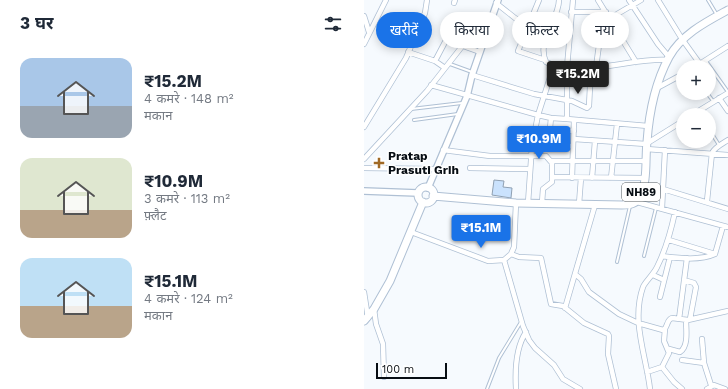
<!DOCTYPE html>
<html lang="hi">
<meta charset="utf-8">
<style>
body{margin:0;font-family:"Work Sans","Noto Sans Devanagari",sans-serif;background:#f2f2f3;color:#1f2937;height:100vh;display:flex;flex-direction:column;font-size:15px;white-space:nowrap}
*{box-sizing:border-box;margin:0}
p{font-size:13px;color:#747a83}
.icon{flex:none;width:22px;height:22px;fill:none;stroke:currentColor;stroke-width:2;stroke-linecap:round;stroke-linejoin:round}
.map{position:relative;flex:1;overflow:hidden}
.side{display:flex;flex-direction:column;background:#fff;width:364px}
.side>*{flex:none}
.top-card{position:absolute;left:12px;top:12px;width:292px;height:36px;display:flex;gap:8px}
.buttons{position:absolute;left:312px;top:60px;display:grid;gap:8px}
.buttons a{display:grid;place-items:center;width:40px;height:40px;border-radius:50%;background:#fff;box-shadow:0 2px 10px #0003;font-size:20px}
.scale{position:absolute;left:12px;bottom:10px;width:71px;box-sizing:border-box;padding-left:4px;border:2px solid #070d13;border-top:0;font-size:11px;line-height:14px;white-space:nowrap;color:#070d13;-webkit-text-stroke:3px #fff;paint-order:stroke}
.price{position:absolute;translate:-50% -34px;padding:0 9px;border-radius:4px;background:#1a73e8;color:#fff;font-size:13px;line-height:26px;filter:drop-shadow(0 1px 2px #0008)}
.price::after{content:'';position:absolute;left:50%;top:24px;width:12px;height:9px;margin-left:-6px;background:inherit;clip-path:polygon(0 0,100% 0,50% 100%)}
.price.active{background:#222;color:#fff}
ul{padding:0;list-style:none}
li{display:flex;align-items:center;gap:12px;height:100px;padding:0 20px}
li span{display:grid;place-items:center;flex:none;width:112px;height:80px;border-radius:12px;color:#555}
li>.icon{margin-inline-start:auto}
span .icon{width:48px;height:48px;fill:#fffc;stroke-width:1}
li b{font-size:17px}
h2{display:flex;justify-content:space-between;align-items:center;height:48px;padding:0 20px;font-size:17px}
.chip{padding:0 14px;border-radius:18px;background:#fff;box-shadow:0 2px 10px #0003;font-size:14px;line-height:36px}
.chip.active{background:#1a73e8;color:#fff}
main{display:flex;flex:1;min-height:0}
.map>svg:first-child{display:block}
</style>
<main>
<section class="side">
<h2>3 घर<svg class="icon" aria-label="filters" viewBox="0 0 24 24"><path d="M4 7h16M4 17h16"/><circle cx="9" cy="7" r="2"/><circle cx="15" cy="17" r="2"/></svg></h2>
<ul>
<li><span style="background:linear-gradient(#a9c7e8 60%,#9aa5b1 0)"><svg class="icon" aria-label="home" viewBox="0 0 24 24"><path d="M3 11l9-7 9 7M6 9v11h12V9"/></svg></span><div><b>₹15.2M</b><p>4 कमरे · 148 m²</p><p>मकान</p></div></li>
<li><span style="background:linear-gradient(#dfe7d0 65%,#b9a48a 0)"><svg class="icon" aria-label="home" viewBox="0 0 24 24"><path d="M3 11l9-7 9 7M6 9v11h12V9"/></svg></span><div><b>₹10.9M</b><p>3 कमरे · 113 m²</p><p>फ़्लैट</p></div></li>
<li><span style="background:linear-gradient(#bfe0f5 60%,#b9a48a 0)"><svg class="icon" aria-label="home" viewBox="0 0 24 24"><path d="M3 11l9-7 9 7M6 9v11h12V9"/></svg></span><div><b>₹15.1M</b><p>4 कमरे · 124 m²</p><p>मकान</p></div></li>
</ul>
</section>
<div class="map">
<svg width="364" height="389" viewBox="0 0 364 389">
<rect width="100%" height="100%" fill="#f6fafe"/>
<!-- building -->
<path fill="#cae2fd" stroke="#8fa0b2" d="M130 180 140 181 139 187 148 188 147 198 128 195Z"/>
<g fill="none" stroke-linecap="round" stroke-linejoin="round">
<defs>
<path id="service" d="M344 0 353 15
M342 61 364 92
M86 64 108 72
M343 93 349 101
M47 109 98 103
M50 120 94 114
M345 129 355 145
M280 256 292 208
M253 262 266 206
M123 389 135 358 157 322"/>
<path id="minor" d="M175 0 154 51 181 60
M195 0C195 20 172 40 182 62 214 79 269 57 304 60
M209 0 203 67V119L284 126
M234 0 272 62
M265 0 294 44 305 57
M294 0 318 39 336 64
M90 3 91 0
M132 3 151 18 182 37 205 39
M207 12H242
M0 16 5 32
M0 44 22 0
M99 46 116 52
M44 52 71 61 81 68
M71 61 90 25
M232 67 238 23 277 0
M331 67 364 46
M108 75 170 94 208 101 223 108 225 106 227 67
M67 85 174 115 187 118 203 119
M293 88 319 74
M355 98 364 111
M328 115 364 93
M187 118 186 128 188 130 210 131
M0 127 42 58 61 13 63 0
M210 139 282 144 319 121
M168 146H209
M282 149 364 155
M79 150 126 156H182L188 163V182L179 189 178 203
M0 159 63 91 118 21 127 18
M187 161H281
M0 168 72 169
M106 168 166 169
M188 177 280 178
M208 178 210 120
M228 178 231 141
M247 178 253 124
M299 189 364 209
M343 201 348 153C351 147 358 144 364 140
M273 202 364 227
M164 203 168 146 174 115 190 65
M215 204 217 178
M298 208 301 150
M47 232 124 261 140 260 147 254 150 247 152 203
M305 240 351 254
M147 254 155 257 177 258 187 304 199 306 220 323 244 334 245 336 244 354 252 389
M298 256C314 258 336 261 351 254L359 226
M140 260 159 326 165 340 171 348 190 365 199 379 216 389
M211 274 217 279 225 292 255 314 274 323 299 330C304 328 302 320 308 318L324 320 364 311
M289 275 300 280
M320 280 330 283 332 287 326 319
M0 292 4 318
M296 297 306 257
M201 308 231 205
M10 309 12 324 19 344 20 377
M315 319 323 258
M338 339 340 363 347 385
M305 349 316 352C325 346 322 329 322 320
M318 360 340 363
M298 367 310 382 318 389
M283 372 298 367 305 353 300 341 301 329
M152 389C151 372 152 347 162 332
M286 389C282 355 267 321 279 287 281 282 290 274 293 267 302 249 307 231 311 212
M343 389 350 385 361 389"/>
<path id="tertiary" d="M64 188 103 96 108 75 134 0
M0 191 54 193"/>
<path id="primary" d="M54 195a8 8 0 1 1 16 0a8 8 0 1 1-16 0Z
M69 196 152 203 258 205C266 205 272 204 276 197 284 181 281 159 283 142 285 113 291 83 305 57 318 34 342 22 364 10
M0 321 10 309 26 281 59 202"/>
</defs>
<!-- service casing -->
<use href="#service" stroke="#afc0d4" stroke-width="4"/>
<!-- minor casing -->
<use href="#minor" stroke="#afc0d4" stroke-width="6"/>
<!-- tertiary casing -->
<use href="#tertiary" stroke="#afc0d4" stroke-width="8"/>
<!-- primary casing -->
<use href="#primary" stroke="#afc0d4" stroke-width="9"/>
<!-- service -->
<use href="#service" stroke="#fff" stroke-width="2"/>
<!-- minor -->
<use href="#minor" stroke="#fff" stroke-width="4.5"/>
<!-- tertiary -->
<use href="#tertiary" stroke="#fff" stroke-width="5.5"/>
<!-- primary -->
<use href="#primary" stroke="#fff" stroke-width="7"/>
</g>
<!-- markers -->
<path fill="#a06924" stroke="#fff" stroke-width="1.5" d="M13 157h4v4h4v4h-4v4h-4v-4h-4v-4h4z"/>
<g text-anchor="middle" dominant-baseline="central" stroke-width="3" stroke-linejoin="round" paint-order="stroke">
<!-- shield labels -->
<rect fill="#fff" stroke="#51565a" stroke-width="1" x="258" y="183" width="38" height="18" rx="3"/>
<g font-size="11" font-weight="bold" fill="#070d13">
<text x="277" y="192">NH89</text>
</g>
<!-- poi labels -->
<g font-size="12" font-weight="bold" fill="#070d13" stroke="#fff" text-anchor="start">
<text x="24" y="156">Pratap<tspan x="24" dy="14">Prasuti Grih</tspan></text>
</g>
</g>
</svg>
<div class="buttons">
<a>+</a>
<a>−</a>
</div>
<div class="scale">100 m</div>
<b class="price active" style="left:214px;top:95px">₹15.2M</b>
<b class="price" style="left:175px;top:160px">₹10.9M</b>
<b class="price" style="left:117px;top:249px">₹15.1M</b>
<div class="top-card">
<a class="chip active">खरीदें</a>
<a class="chip">किराया</a>
<a class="chip">फ़िल्टर</a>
<a class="chip">नया</a>
</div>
</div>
</main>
